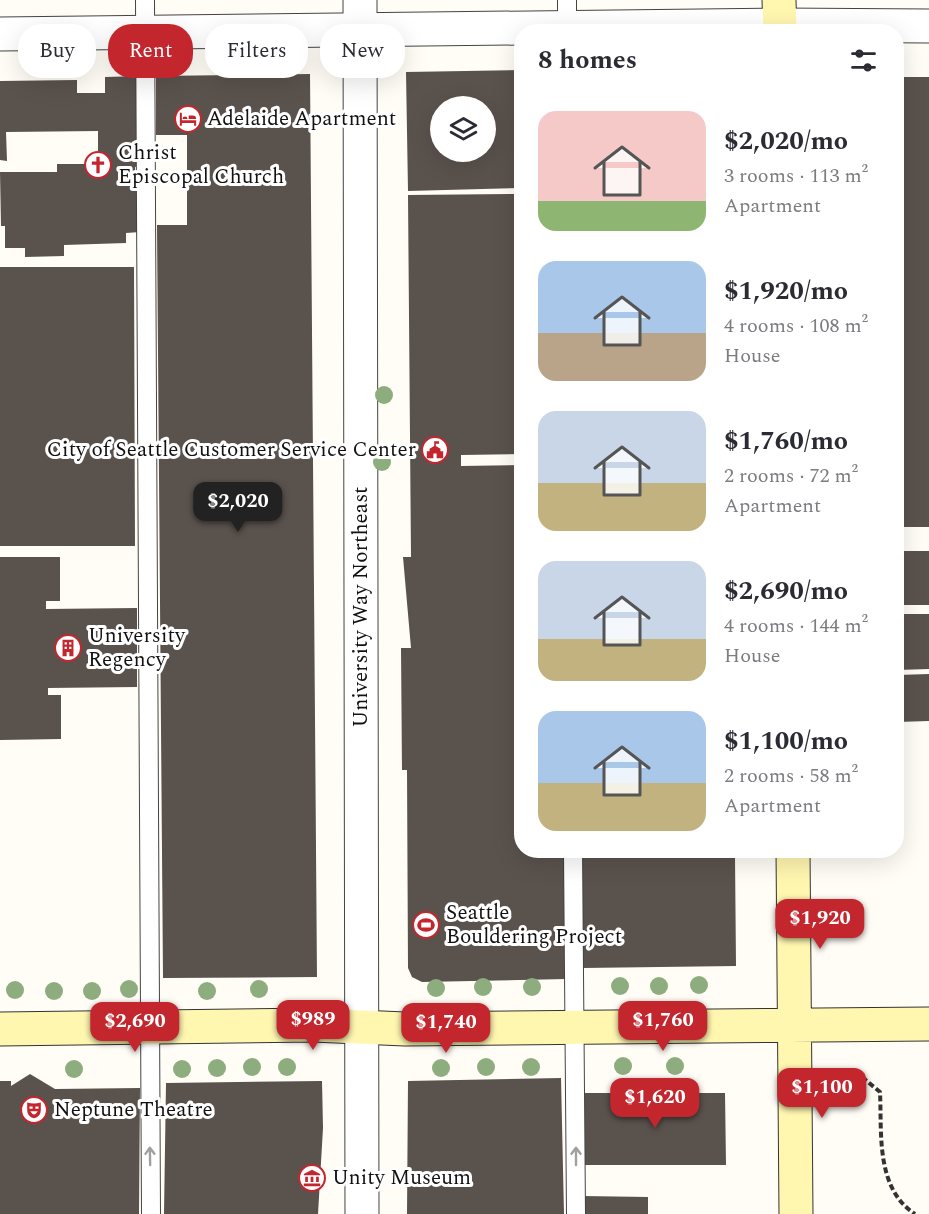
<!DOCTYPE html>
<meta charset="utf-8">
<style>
body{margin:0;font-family:Spectral,serif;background:#f7f7f7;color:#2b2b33;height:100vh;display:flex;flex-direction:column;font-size:22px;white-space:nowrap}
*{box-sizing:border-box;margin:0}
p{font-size:20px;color:#7c7c81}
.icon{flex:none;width:33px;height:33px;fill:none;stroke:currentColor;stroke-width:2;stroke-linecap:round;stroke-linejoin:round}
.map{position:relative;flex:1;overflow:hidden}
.drawer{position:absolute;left:514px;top:24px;width:390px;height:834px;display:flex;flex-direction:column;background:#fff;border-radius:24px;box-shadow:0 6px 24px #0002}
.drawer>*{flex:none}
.guide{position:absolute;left:18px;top:24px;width:406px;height:54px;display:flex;gap:12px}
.fabs{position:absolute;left:430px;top:96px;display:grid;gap:12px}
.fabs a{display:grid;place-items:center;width:66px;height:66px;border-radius:50%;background:#fff;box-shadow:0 6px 24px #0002;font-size:30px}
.price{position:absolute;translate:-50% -51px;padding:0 14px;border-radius:12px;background:#c4262e;color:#fff;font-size:20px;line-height:39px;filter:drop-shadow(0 2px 3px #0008)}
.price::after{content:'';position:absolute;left:50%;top:36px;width:18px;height:14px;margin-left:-9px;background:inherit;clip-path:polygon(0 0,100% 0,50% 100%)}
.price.on{background:#222;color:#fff}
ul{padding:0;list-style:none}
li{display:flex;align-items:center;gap:18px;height:150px;padding:0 24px}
li span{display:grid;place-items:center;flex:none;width:168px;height:120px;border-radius:18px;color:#555}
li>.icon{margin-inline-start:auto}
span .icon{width:72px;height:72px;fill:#fffc;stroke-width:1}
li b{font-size:26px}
h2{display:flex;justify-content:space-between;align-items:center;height:72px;padding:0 24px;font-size:26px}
.chip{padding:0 21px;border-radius:24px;background:#fff;box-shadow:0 6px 24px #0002;font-size:21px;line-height:54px}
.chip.on{background:#c4262e;color:#fff}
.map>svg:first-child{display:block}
</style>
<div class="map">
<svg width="929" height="1214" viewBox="0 0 929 1214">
<rect width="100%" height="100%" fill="#fffdf5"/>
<!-- building -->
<path fill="#5a524d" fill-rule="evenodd" d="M522 70V188L408 191 406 72ZM441 106H486V152H441Z
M310 74 317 977 163 978 157 225H187V135H156V76Z
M141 76 139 166 135 167V171H139L140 232 126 233V243L64 245V256L25 257V248H5V226H1L0 172H57V164H98V131L6 132 7 161 0 160V81L77 80V93H105V77Z
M897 77H929V527H897Z
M522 194V454L461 455V466L522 465V850H565L566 979 422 982 412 977 408 968 407 770H402L401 648H411L403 557H411L408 195Z
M0 267H134L135 546H0Z
M897 551H929V605H897Z
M0 557H60V601H46V609L137 608V687L48 688V695H61V739L0 740Z
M897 614H929V669L897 670Z
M929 674V721L897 722V675Z
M581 850H731V856H735L736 966 583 968Z
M30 1074 55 1089 140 1088 139 1214H0V1081H11V1086Z
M561 1078 564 1214H407L408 1081Z
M322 1081 323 1128 318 1214H164L166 1083Z
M585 1093H725L726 1165H585Z
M582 1196 648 1197V1214H582Z"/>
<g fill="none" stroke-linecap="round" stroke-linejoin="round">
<defs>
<path id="service" d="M145 0 151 1214
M567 32V0
M573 850 576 1214"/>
<path id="minor" d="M780 25 929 26"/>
<path id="tertiary" d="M360 0 362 1214
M0 34 780 25"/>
<path id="secondary" d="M779 0 780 32
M793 850 796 1214
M0 1029 313 1025 405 1029 929 1024"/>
</defs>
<!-- service casing -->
<use href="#service" stroke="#444" stroke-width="20"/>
<!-- minor casing -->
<use href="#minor" stroke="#444" stroke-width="35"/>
<!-- tertiary casing -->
<use href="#tertiary" stroke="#444" stroke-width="35"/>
<!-- secondary casing -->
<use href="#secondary" stroke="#333" stroke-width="35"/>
<!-- path -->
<path stroke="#333" stroke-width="4" stroke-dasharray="6 3" stroke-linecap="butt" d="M862 1077 880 1092C882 1132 875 1188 915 1214"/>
<!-- service -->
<use href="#service" stroke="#fff" stroke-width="18"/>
<!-- minor -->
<use href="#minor" stroke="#fff" stroke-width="33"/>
<!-- tertiary -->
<use href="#tertiary" stroke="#fff" stroke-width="33"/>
<!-- secondary -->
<use href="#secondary" stroke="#fff6b0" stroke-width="33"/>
</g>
<!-- trees -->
<g fill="#8dad7f">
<circle cx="384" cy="395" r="9"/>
<circle cx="382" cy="462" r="9"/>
<circle cx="699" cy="985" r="9"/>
<circle cx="620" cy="986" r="9"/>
<circle cx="659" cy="986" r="9"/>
<circle cx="483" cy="987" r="9"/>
<circle cx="532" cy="987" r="9"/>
<circle cx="436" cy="988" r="9"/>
<circle cx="129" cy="989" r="9"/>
<circle cx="259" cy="989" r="9"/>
<circle cx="15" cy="990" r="9"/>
<circle cx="54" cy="991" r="9"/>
<circle cx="92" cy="991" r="9"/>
<circle cx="207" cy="991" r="9"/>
<circle cx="623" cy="1066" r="9"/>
<circle cx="675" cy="1066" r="9"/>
<circle cx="252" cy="1067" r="9"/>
<circle cx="287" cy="1067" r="9"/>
<circle cx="486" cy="1067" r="9"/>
<circle cx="531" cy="1067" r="9"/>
<circle cx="217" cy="1068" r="9"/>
<circle cx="441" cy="1068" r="9"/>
<circle cx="74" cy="1069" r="9"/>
<circle cx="182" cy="1069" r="9"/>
</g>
<!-- one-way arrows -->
<defs><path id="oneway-shaft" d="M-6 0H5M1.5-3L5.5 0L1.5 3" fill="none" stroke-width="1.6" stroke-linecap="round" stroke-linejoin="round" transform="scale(1.5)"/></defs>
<g stroke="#a0a0a0">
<use href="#oneway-shaft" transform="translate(150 1156) rotate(-91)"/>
<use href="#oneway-shaft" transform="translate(576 1156) rotate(-90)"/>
</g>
<!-- icons -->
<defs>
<symbol id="hotel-ring" viewBox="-11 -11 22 22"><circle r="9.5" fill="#fff" stroke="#c4262e" stroke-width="1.5"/><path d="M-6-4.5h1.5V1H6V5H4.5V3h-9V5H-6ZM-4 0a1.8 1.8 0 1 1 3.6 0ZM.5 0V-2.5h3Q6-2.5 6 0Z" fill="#c4262e"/></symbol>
<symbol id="church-ring" viewBox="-11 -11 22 22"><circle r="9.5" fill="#fff" stroke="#c4262e" stroke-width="1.5"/><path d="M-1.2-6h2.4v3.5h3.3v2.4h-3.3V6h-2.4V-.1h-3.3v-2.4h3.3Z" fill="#c4262e"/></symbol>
<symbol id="civic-ring" viewBox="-11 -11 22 22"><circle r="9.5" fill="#fff" stroke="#c4262e" stroke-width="1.5"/><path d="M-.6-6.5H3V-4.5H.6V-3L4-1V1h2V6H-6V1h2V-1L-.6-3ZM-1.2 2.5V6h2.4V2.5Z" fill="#c4262e"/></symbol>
<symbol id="building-ring" viewBox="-11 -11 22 22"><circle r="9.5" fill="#fff" stroke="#c4262e" stroke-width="1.5"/><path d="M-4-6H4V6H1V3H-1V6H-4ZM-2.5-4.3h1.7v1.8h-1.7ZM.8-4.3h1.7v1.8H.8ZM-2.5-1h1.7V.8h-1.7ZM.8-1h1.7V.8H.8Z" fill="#c4262e"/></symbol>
<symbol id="stadium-ring" viewBox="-11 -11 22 22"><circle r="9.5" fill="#fff" stroke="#c4262e" stroke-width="1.5"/><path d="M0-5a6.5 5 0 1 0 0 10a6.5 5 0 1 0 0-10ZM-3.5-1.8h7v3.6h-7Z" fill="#c4262e"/></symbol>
<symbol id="theatre-ring" viewBox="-11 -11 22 22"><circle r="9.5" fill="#fff" stroke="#c4262e" stroke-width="1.5"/><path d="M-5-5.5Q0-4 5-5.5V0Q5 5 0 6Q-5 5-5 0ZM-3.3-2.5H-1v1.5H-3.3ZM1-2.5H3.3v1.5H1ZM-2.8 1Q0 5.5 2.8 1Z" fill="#c4262e"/></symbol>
<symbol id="museum-ring" viewBox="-11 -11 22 22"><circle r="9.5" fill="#fff" stroke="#c4262e" stroke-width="1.5"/><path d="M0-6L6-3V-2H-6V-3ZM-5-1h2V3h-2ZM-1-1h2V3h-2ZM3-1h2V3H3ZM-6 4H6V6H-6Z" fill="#c4262e"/></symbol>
</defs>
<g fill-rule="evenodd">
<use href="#hotel-ring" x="173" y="104" width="30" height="30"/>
<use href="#church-ring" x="83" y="150" width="30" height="30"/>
<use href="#civic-ring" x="420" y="435" width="30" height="30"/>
<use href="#building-ring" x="53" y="633" width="30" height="30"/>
<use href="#stadium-ring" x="411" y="910" width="30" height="30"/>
<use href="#theatre-ring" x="19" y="1095" width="30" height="30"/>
<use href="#museum-ring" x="297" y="1163" width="30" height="30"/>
</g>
<g text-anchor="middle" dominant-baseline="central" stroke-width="6" stroke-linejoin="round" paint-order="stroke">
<!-- poi labels -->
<g font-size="21" fill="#111" stroke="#fff" text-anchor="start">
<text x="207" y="119">Adelaide Apartment</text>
<text x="118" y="153">Christ<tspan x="118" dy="24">Episcopal Church</tspan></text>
<text x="416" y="450" text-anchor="end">City of Seattle Customer Service Center</text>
<text x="88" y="636">University<tspan x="88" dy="24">Regency</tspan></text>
<text x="446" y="913">Seattle<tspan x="446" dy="24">Bouldering Project</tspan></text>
<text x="54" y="1110">Neptune Theatre</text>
<text x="332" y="1178">Unity Museum</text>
</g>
<!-- street labels -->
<g font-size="21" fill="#111" stroke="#fff">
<text transform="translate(361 607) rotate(-90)">University Way Northeast</text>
</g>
</g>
</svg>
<div class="fabs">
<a><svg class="icon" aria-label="layers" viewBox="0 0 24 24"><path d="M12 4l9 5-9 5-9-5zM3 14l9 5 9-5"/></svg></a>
</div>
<b class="price on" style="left:238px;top:533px">$2,020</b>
<b class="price" style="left:820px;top:950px">$1,920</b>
<b class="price" style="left:313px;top:1051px">$989</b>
<b class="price" style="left:663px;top:1052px">$1,760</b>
<b class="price" style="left:135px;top:1053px">$2,690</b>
<b class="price" style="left:446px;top:1054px">$1,740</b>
<b class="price" style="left:822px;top:1119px">$1,100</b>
<b class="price" style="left:655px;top:1129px">$1,620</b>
<div class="guide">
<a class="chip">Buy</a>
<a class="chip on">Rent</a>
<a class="chip">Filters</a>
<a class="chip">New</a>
</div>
<section class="drawer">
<h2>8 homes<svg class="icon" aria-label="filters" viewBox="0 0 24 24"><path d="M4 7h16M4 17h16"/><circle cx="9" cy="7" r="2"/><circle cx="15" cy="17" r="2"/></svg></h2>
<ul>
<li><span style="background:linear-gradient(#f6c9c9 75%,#8fb573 0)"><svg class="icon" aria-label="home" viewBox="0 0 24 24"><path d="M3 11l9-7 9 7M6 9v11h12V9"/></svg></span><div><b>$2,020/mo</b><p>3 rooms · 113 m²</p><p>Apartment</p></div></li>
<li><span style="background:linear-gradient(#a9c7e8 60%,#b9a48a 0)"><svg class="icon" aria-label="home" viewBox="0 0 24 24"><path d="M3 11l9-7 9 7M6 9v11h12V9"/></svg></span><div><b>$1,920/mo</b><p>4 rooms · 108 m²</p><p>House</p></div></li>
<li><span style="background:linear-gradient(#c9d6e8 60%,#c2b280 0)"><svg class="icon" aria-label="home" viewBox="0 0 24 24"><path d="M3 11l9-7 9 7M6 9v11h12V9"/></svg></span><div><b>$1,760/mo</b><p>2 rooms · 72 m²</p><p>Apartment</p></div></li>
<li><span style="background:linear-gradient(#c9d6e8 65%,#c2b280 0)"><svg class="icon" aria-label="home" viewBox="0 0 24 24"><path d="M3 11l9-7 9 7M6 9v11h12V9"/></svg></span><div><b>$2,690/mo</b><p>4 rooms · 144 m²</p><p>House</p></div></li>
<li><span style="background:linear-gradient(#a9c7e8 60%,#c2b280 0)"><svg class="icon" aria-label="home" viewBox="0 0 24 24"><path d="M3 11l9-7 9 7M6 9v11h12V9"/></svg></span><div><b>$1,100/mo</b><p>2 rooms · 58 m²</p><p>Apartment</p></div></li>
</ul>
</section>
</div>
